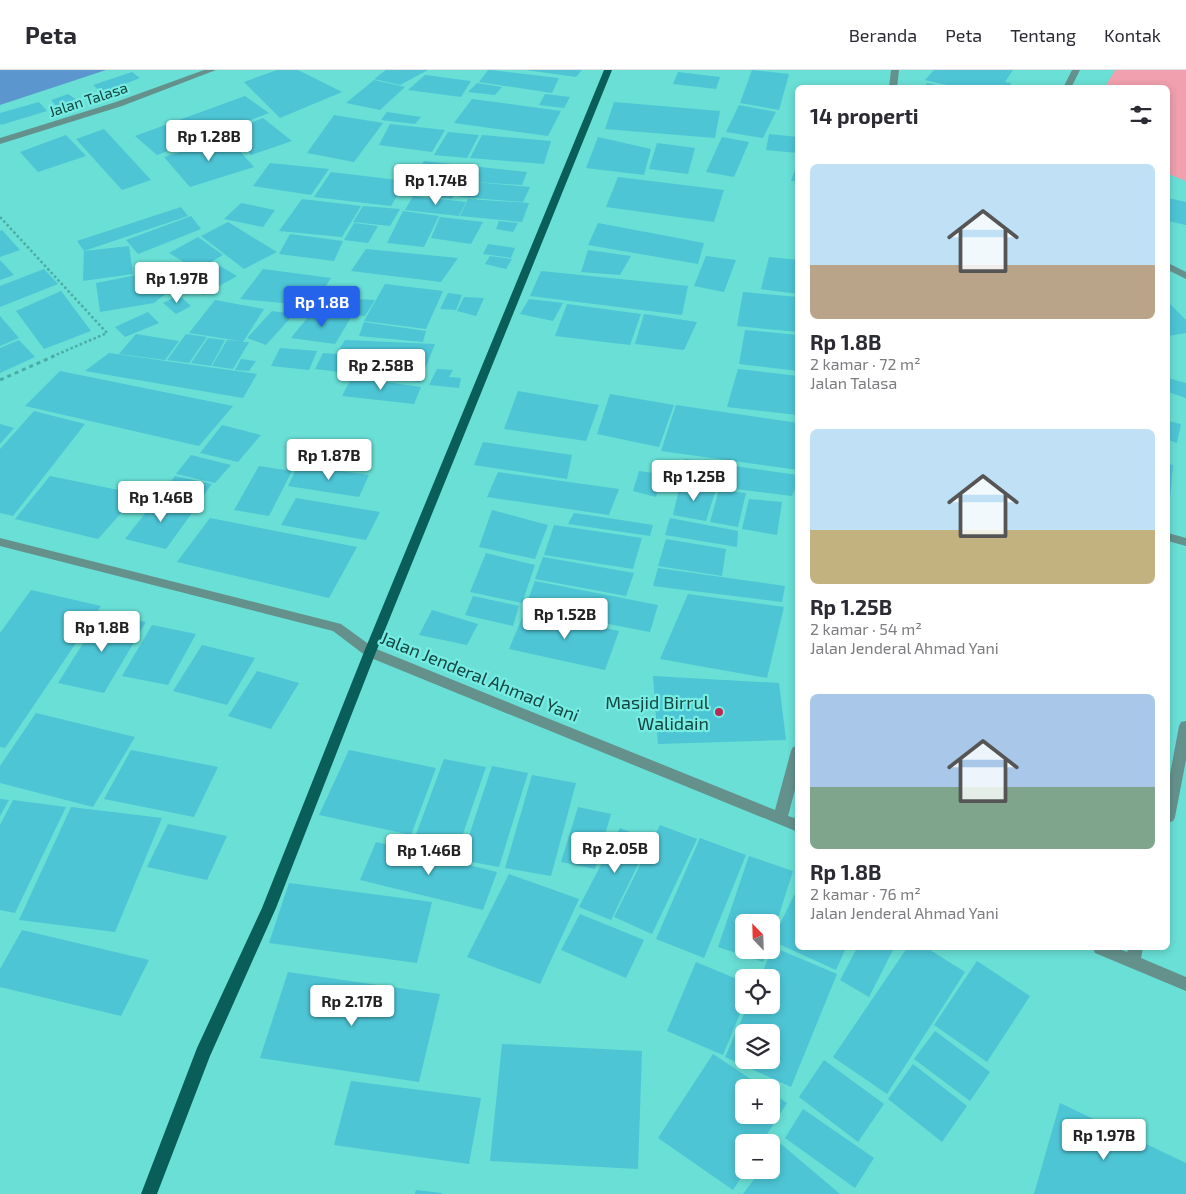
<!DOCTYPE html>
<html lang="id">
<meta charset="utf-8">
<style>
body{margin:0;font-family:"Exo 2",sans-serif;background:#f7f7f7;color:#2b2b33;height:100vh;display:flex;flex-direction:column;font-size:19px;white-space:nowrap}
*{box-sizing:border-box;margin:0}
p{font-size:16px;color:#7c7c81}
.icon{flex:none;width:28px;height:28px;fill:none;stroke:currentColor;stroke-width:2;stroke-linecap:round;stroke-linejoin:round}
.map{position:relative;flex:1;overflow:hidden}
.panel{position:absolute;left:795px;top:15px;width:375px;height:865px;display:flex;flex-direction:column;background:#fff;border-radius:8px;box-shadow:0 2px 8px #0003}
.panel>*{flex:none}
.needle{width:32px;rotate:337deg}
.fabs{position:absolute;left:735px;top:844px;display:grid;gap:10px}
.fabs a{display:grid;place-items:center;width:45px;height:45px;border-radius:8px;background:#fff;box-shadow:0 2px 8px #0003;font-size:25px}
.price{position:absolute;translate:-50% -42px;padding:0 11px;border-radius:5px;background:#fff;color:#222;font-size:16px;line-height:32px;filter:drop-shadow(0 1px 2px #0008)}
.price::after{content:'';position:absolute;left:50%;top:30px;width:15px;height:11px;margin-left:-8px;background:inherit;clip-path:polygon(0 0,100% 0,50% 100%)}
.price.on{background:#2563eb;color:#fff}
ul{padding:0;list-style:none}
li{display:grid;align-content:center;gap:10px;height:265px;padding:0 15px}
li span{display:grid;place-items:center;height:155px;border-radius:8px;color:#555}
li>.icon{margin-inline-start:auto}
span .icon{width:90px;height:90px;fill:#fffc;stroke-width:1}
li b{font-size:21px}
h2{display:flex;justify-content:space-between;align-items:center;height:60px;padding:0 15px;font-size:21px}
header{display:flex;align-items:center;gap:30px;box-sizing:border-box;height:70px;padding:0 25px;background:#fff;border-bottom:1px solid #e1e1e2}
header strong{font-size:24px}
nav{display:flex;gap:28px;margin-inline-start:auto;font-size:18px}
.map>svg:first-child{display:block}
</style>
<header>
<strong>Peta</strong>
<nav><a>Beranda</a><a>Peta</a><a>Tentang</a><a>Kontak</a></nav>
</header>
<div class="map">
<svg width="1186" height="1124" viewBox="0 0 1186 1124">
<rect width="100%" height="100%" fill="#69dfd5"/>
<!-- green -->
<path fill="#f0a0ae" d="M1115 0H1186V111L1168 104V18L1105 17Z"/>
<!-- water -->
<path fill="#5b97ce" d="M0 0H106L0 35Z"/>
<!-- building -->
<path fill="#4dc5d5" fill-rule="evenodd" d="M277 0H298L342 22 280 48 244 12Z
M386 0H428L400 15 374 9Z
M488 0H492L559 8 552 23 479 12Z
M526 0H582L576 7Z
M752 0 789 4 779 40 740 33Z
M934 0H1013L1005 12 1011 13 1009 18H960L925 10Z
M132 2 140 8 102 23 93 15Z
M678 2 720 7 716 19 673 14Z
M425 5 471 11 461 27 408 20Z
M374 10 405 17 380 40 346 33Z
M477 13 502 17 495 25 468 22Z
M927 13 946 17V18H924Z
M68 24 77 30 57 37 51 30Z
M545 24 570 27 564 38 539 35Z
M245 26 269 43 157 85 135 66Z
M472 29 561 41 548 66 454 53Z
M39 32 47 41 1 55 0 53V43Z
M614 32 720 41 715 68 605 59Z
M739 35 776 42 763 68 726 62Z
M387 42 421 47 415 54 381 50Z
M334 45 383 53 354 92 307 83Z
M263 48 292 71 251 85 229 61Z
M390 54 445 60 432 82 379 75Z
M104 59 151 110 122 120 76 69Z
M448 62 479 65 467 88 434 85Z
M769 64 798 67V83L766 80Z
M66 65 86 86 38 102 20 82Z
M482 65 551 71 544 94 470 88Z
M598 67 651 79 644 105 586 98Z
M722 67 749 72 734 107 706 102Z
M228 68 254 97 190 117 164 87Z
M657 73 695 78 688 104 649 99Z
M424 91 527 102 522 115 473 112 530 117 523 132 460 127 469 111 416 106Z
M270 93 329 99 311 125 253 116Z
M796 97H798V111H791Z
M331 102 406 111 391 136 314 127Z
M618 107 724 120 714 152 606 137Z
M417 108 460 112 452 129 410 124Z
M413 126 466 132 459 146 405 140Z
M1168 128 1186 132V155L1168 151Z
M302 129 361 136 342 167 279 161Z
M468 129 529 133 522 152 460 146Z
M241 133 275 140 263 157 224 149Z
M363 136 400 139 390 156 353 152Z
M181 137 188 146 84 181 77 171Z
M403 141 439 146 424 177 387 173Z
M191 146 201 159 138 184 126 170Z
M440 147 483 152 471 174 431 168Z
M499 151 518 153 513 162 496 159Z
M228 152 277 182 244 199 201 166Z
M354 153 378 156 368 173 344 170Z
M598 153 704 173 698 194 588 175Z
M2 160 20 180 0 187V161Z
M290 164 343 171 334 191 279 184Z
M198 167 223 185 197 200 169 183Z
M488 174 515 178 511 188 483 184Z
M129 176 133 204 83 211 84 181Z
M366 179 458 188 441 212 351 201Z
M588 180 631 186 620 205 581 202Z
M490 186 512 189 506 199 485 194Z
M706 186 736 190 724 222 694 216Z
M769 187 798 190V224L761 219Z
M0 190 14 205 0 210Z
M220 196 237 206 203 225 187 214Z
M44 199 58 214 0 237V216Z
M263 199 331 208 313 236 240 229Z
M162 200 173 218 154 233 100 242 96 213Z
M541 201 688 216 682 245 530 226Z
M385 214 443 221 426 259 364 251Z
M61 221 91 261 44 279 16 241Z
M743 222 798 227V262L737 256Z
M448 223 462 225 456 240 440 239Z
M179 225 191 236 176 244 163 233Z
M464 227 484 228 476 246 457 241Z
M355 229 375 230 365 246 347 244Z
M529 229 563 233 553 251 520 244Z
M215 230 264 239 243 272H249L233 299 212 296 227 270 240 271 189 263Z
M567 234 641 244 630 275 555 266Z
M1168 234H1170L1186 250V263L1168 266Z
M272 241 294 244 266 275 247 268Z
M148 242 159 253 125 267 115 257Z
M312 242 352 246 335 274 291 268Z
M644 244 697 252 684 280 635 274Z
M0 246 19 268 0 276Z
M364 252 426 261 423 272 359 266Z
M745 260 798 265V301L739 294Z
M136 264 179 271 165 290 119 284Z
M186 264 207 267 189 293 167 290Z
M208 268 225 270 211 296 191 293Z
M19 270 35 287 0 303V278Z
M345 270 435 274 420 312 315 299 323 283 336 284Z
M280 278 317 281 309 300 271 296Z
M109 283 257 304 243 328 85 301Z
M241 289 256 291 249 301 235 300Z
M437 299 453 300 449 307 461 308 459 318 429 315Z
M738 299 798 306V345L727 337Z
M60 301 233 336 199 376 25 336Z
M352 307 421 317 414 334 342 326Z
M1168 308 1186 313V328L1168 322Z
M518 321 599 335 586 371 504 359Z
M610 324 674 335 659 377 597 364Z
M676 335 798 353V400L661 381Z
M34 341 85 354 13 446 0 443V379Z
M1168 351 1181 354 1177 373 1168 370Z
M0 354 14 358 0 374Z
M222 355 261 365 238 392 200 383Z
M483 372 572 385 567 409 474 395Z
M191 385 231 395 215 413 176 404Z
M685 389 798 405V411L792 426 679 412Z
M1168 394 1173 395 1170 430 1168 429Z
M298 395 369 405 359 427 288 416Z
M259 396 292 401 269 446 234 440Z
M639 401 662 404 656 427 633 421Z
M498 402 619 419 609 445 487 427Z
M50 406 138 424 98 469 15 449Z
M175 406 212 414 197 434 160 425Z
M680 415 716 419 706 451 673 445Z
M719 420 746 423 738 457 710 452Z
M158 427 197 436 166 479 125 469Z
M296 428 380 442 366 470 281 455Z
M749 429 782 432 777 465 742 459Z
M492 440 548 455 535 489 479 477Z
M574 443 608 448 653 455 650 466 568 454Z
M210 448 357 477 329 528 177 492Z
M670 448 738 461 737 477 665 465Z
M554 455 642 468 633 499 544 485Z
M666 469 726 479 722 506 658 496Z
M486 483 535 495 522 533 470 522Z
M543 487 634 503 626 526 535 509Z
M658 498 785 516 782 532 653 516Z
M535 511 658 535 650 562 525 538Z
M31 520 101 536 5 678 0 677V563Z
M688 524 784 537 767 608 660 589Z
M473 526 519 536 513 556 465 545Z
M432 540 478 554 467 575 419 565Z
M525 541 619 561 605 600 509 579Z
M102 543 146 552 104 623 58 613Z
M152 555 196 564 168 615 122 606Z
M202 575 255 588 227 635 173 621Z
M257 601 299 613 271 659 228 646Z
M653 606 779 613 786 670 658 674Z
M36 643 135 667 93 737 0 713V696Z
M131 680 218 697 194 747 104 729Z
M349 680 436 698 411 765 319 745Z
M444 689 486 697 455 787 411 778Z
M492 696 528 703 499 797 461 790Z
M532 705 576 713 551 806 505 798Z
M0 729 9 730 0 746Z
M13 730 66 737 15 843 0 840V755Z
M71 737 162 748 115 862 19 850Z
M578 737 611 744 595 799 561 792Z
M168 754 227 766 207 810 147 797Z
M660 755 697 769 652 864 614 847Z
M620 758 650 770 611 850 579 837Z
M700 768 746 785 704 888 656 869Z
M376 772 497 802 483 840 360 810Z
M749 786 793 801 772 867 771 852H744V880H767L763 892 718 877Z
M509 804 579 829 540 914 467 887Z
M289 813 432 832 417 893 269 873Z
M794 825 798 827V878H846L836 900 772 871Z
M580 844 644 870 626 908 561 880Z
M22 860 149 890 121 946 0 917V899Z
M773 877 837 904 791 1017 725 987 748 935H771V908H760ZM744 962H771V990H744Z
M857 878H894L869 927 840 910Z
M907 878H927L965 902 887 1024 833 987Z
M977 891 1030 926 987 992 934 955Z
M696 892 744 912V934L723 985 667 961Z
M288 902 440 924 419 1012 260 988Z
M935 961 990 1002 970 1031 914 989Z
M502 974 642 981 638 1099 490 1091Z
M713 984 764 1018H744V1045H771V1022L787 1033 762 1072H744V1100H746L733 1120 658 1068Z
M824 990 884 1034 858 1072 799 1027Z
M913 994 967 1036 942 1072 888 1029Z
M351 1011 481 1028 469 1094 334 1075Z
M1060 1033 1186 1093V1124H1034Z
M803 1039 874 1088 855 1118 785 1068Z
M781 1074 840 1124H743L761 1100H771V1087Z
M416 1120 442 1123V1124H415Z"/>
<g fill="none" stroke-linecap="round" stroke-linejoin="round">
<!-- path-far1 -->
<path stroke="#4caba3" stroke-width="2.5" stroke-dasharray="2.5 2.5" stroke-linecap="butt" d="M0 147 107 263 51 287"/>
<!-- path -->
<path stroke="#4caba3" stroke-width="3" stroke-dasharray="4 4" stroke-linecap="butt" d="M0 310 54 286"/>
<!-- minor -->
<path fill="#65918c" fill-rule="evenodd" d="M204 0H216L122 36 0 74V68L116 32Z
M891 0H899L897 18H889Z
M1072 0H1080L1071 18H1063Z
M1168 193 1186 202V209L1168 200Z
M1168 463 1186 468V476L1168 471Z
M0 468 341 554 374 578 775 740 791 681 793 677 798 676V709L788 746 798 749V762L366 586 333 561 0 476Z
M1186 651V690L1175 747 1173 751 1168 753V715L1179 656 1181 652Z
M1093 878H1116L1127 882 1129 878H1143L1141 888 1186 907V921L1095 883Z"/>
<!-- major -->
<path fill="#0a5e59" fill-rule="evenodd" d="M604 0H612L376 582 276 838 210 986 157 1124H141L197 978 262 838 364 582Z"/>
</g>
<!-- markers -->
<circle fill="#b82956" stroke="#77ece2" stroke-width="2" cx="719" cy="642" r="5"/>
<g text-anchor="middle" dominant-baseline="central" stroke-width="4.5" stroke-linejoin="round" paint-order="stroke">
<!-- far-street labels -->
<g font-size="15" fill="#124642" stroke="#77ece2">
<text transform="translate(88 29) rotate(-18)">Jalan Talasa</text>
</g>
<!-- street labels -->
<g font-size="18" fill="#124642" stroke="#77ece2">
<text transform="translate(480 606) rotate(22)">Jalan Jenderal Ahmad Yani</text>
</g>
<!-- poi labels -->
<g font-size="18" fill="#124642" stroke="#77ece2" text-anchor="end">
<text x="709" y="632">Masjid Birrul<tspan x="709" dy="21">Walidain</tspan></text>
</g>
</g>
</svg>
<div class="fabs">
<a><svg class="needle" viewBox="-14 -14 28 28"><path d="M0-13l5 13h-10z" fill="#e53935"/><path d="M0 13l5-13h-10z" fill="#7c7c81"/></svg></a>
<a><svg class="icon" aria-label="locate" viewBox="0 0 24 24"><circle cx="12" cy="12" r="6"/><path d="M12 2v4M12 18v4M2 12h4M18 12h4"/></svg></a>
<a><svg class="icon" aria-label="layers" viewBox="0 0 24 24"><path d="M12 4l9 5-9 5-9-5zM3 14l9 5 9-5"/></svg></a>
<a>+</a>
<a>−</a>
</div>
<b class="price" style="left:209px;top:92px">Rp 1.28B</b>
<b class="price" style="left:436px;top:136px">Rp 1.74B</b>
<b class="price" style="left:177px;top:234px">Rp 1.97B</b>
<b class="price on" style="left:322px;top:258px">Rp 1.8B</b>
<b class="price" style="left:381px;top:321px">Rp 2.58B</b>
<b class="price" style="left:329px;top:411px">Rp 1.87B</b>
<b class="price" style="left:694px;top:432px">Rp 1.25B</b>
<b class="price" style="left:161px;top:453px">Rp 1.46B</b>
<b class="price" style="left:565px;top:570px">Rp 1.52B</b>
<b class="price" style="left:102px;top:583px">Rp 1.8B</b>
<b class="price" style="left:615px;top:804px">Rp 2.05B</b>
<b class="price" style="left:429px;top:806px">Rp 1.46B</b>
<b class="price" style="left:352px;top:957px">Rp 2.17B</b>
<b class="price" style="left:1104px;top:1091px">Rp 1.97B</b>
<section class="panel">
<h2>14 properti<svg class="icon" aria-label="filters" viewBox="0 0 24 24"><path d="M4 7h16M4 17h16"/><circle cx="9" cy="7" r="2"/><circle cx="15" cy="17" r="2"/></svg></h2>
<ul>
<li><span style="background:linear-gradient(#bfe0f5 65%,#b9a48a 0)"><svg class="icon" aria-label="home" viewBox="0 0 24 24"><path d="M3 11l9-7 9 7M6 9v11h12V9"/></svg></span><div><b>Rp 1.8B</b><p>2 kamar · 72 m²</p><p>Jalan Talasa</p></div></li>
<li><span style="background:linear-gradient(#bfe0f5 65%,#c2b280 0)"><svg class="icon" aria-label="home" viewBox="0 0 24 24"><path d="M3 11l9-7 9 7M6 9v11h12V9"/></svg></span><div><b>Rp 1.25B</b><p>2 kamar · 54 m²</p><p>Jalan Jenderal Ahmad Yani</p></div></li>
<li><span style="background:linear-gradient(#a9c7e8 60%,#7fa58c 0)"><svg class="icon" aria-label="home" viewBox="0 0 24 24"><path d="M3 11l9-7 9 7M6 9v11h12V9"/></svg></span><div><b>Rp 1.8B</b><p>2 kamar · 76 m²</p><p>Jalan Jenderal Ahmad Yani</p></div></li>
</ul>
</section>
</div>
